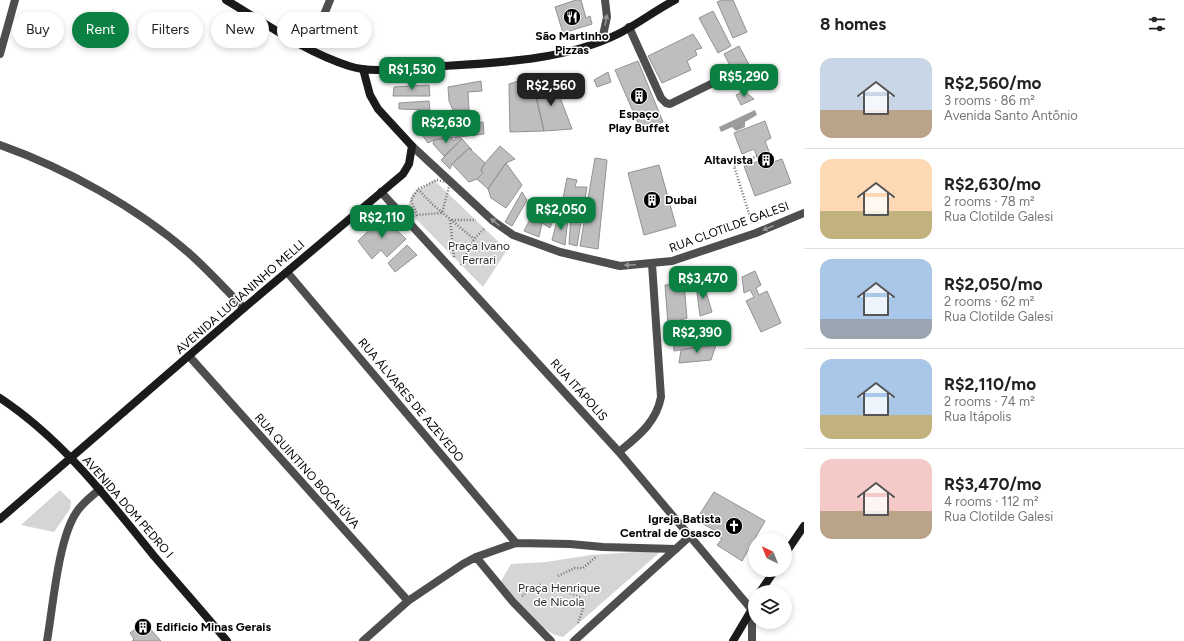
<!DOCTYPE html>
<meta charset="utf-8">
<style>
body{margin:0;font-family:Figtree,sans-serif;background:#f6f6f6;color:#222;height:100vh;display:flex;flex-direction:column;font-size:15px;white-space:nowrap}
*{box-sizing:border-box;margin:0}
p{font-size:13px;color:#767676}
.icon{flex:none;width:22px;height:22px;fill:none;stroke:currentColor;stroke-width:2;stroke-linecap:round;stroke-linejoin:round}
.map{position:relative;flex:1;overflow:hidden}
.drawer{display:flex;flex-direction:column;background:#fff;width:380px}
.drawer>*{flex:none}
.guide{position:absolute;left:12px;top:12px;width:380px;height:36px;display:flex;gap:8px}
.needle{width:26px;rotate:317deg}
.buttons{position:absolute;left:748px;top:533px;display:grid;gap:8px}
.buttons a{display:grid;place-items:center;width:44px;height:44px;border-radius:50%;background:#fff;box-shadow:0 2px 6px #0003;font-size:20px}
.price{position:absolute;translate:-50% -34px;padding:0 9px;border-radius:8px;background:#0b8043;color:#fff;font-size:13px;line-height:26px;filter:drop-shadow(0 1px 2px #0008)}
.price::after{content:'';position:absolute;left:50%;top:24px;width:12px;height:9px;margin-left:-6px;background:inherit;clip-path:polygon(0 0,100% 0,50% 100%)}
.price.on{background:#222;color:#fff}
ul{padding:0;list-style:none}
li{display:flex;align-items:center;gap:12px;height:100px;padding:0 16px}
li+li{border-top:1px solid #e0e0e0}
li span{display:grid;place-items:center;flex:none;width:112px;height:80px;border-radius:12px;color:#555}
li>.icon{margin-inline-start:auto}
span .icon{width:48px;height:48px;fill:#fffc;stroke-width:1}
li b{font-size:17px}
h2{display:flex;justify-content:space-between;align-items:center;height:48px;padding:0 16px;font-size:17px}
.pill{padding:0 14px;border-radius:18px;background:#fff;box-shadow:0 2px 6px #0003;font-size:14px;line-height:36px}
.pill.on{background:#0b8043;color:#fff}
main{display:flex;flex:1;min-height:0}
.map>svg:first-child{display:block}
</style>
<main>
<div class="map">
<svg width="804" height="641" viewBox="0 0 804 641">
<rect width="100%" height="100%" fill="#fff"/>
<!-- green -->
<path fill="#d5d5d5" d="M434 180 507 250 483 287 407 210 412 194Z
M60 490 71 501 70 509 54 532 21 525Z
M649 551 660 552 563 637C538 633 518 600 501 581L511 564 546 562 591 555Z"/>
<!-- water -->
<path fill="#9c9c9c" d="M755 110 757 115 745 122V127L736 131 732 127 721 132 719 127Z"/>
<!-- building -->
<path fill="#bebebe" stroke="#929292" d="M576 0H581L586 18 590 16 592 24 563 33 555 7Z
M722 0H733L747 32 733 38 717 2Z
M713 11 731 46 718 53 699 18Z
M693 34 702 48 695 50 697 55 687 61 691 70 662 83 648 56Z
M739 46 753 72 746 76 741 67 733 71 724 54Z
M638 61 663 122 642 132 615 70Z
M608 72 611 82 597 87 594 80Z
M531 77 544 131 510 132 509 84Z
M553 79 572 129 544 131 534 86Z
M481 81 482 91 468 92 469 110H453L449 101 448 87Z
M429 85 430 96H393L394 87Z
M744 91 754 99 741 105 736 95Z
M429 101 430 110 399 109V103Z
M765 121 771 138 765 141 773 162 782 159 791 183 755 196 744 166 759 161 754 149 742 154 734 133Z
M483 122 484 134 434 140 428 143 422 135Z
M458 136 462 139 444 156 433 144 434 140 452 137 453 141Z
M462 139 472 150 469 148 452 164 450 169 441 160Z
M500 146 515 159 506 163 488 189 477 179 483 173 481 170 485 163Z
M469 148 485 163 481 170 483 173 477 179 469 182 452 164Z
M595 158 607 160 598 249 580 246Z
M506 163 522 185 506 208 491 198 488 189Z
M659 165 676 226 644 235 628 173Z
M567 178 577 180 575 187H587L577 246 569 244 571 216 560 213Z
M522 192 527 200 512 226 505 222Z
M539 202 557 209 550 228 542 223 539 237 524 231Z
M383 217 406 239 387 257 381 250 372 259 358 241Z
M558 217 568 219 565 245 552 240Z
M407 245 417 255 395 272 388 263Z
M755 271 761 285 756 288 759 295 767 291 781 323 761 332 746 301 754 297 750 290 744 293 742 277Z
M703 282 712 312 700 316 696 285Z
M684 283 687 318 668 324 665 285Z
M705 324 709 345 674 351 673 329Z
M716 345 711 360 679 363 681 350Z
M714 492 765 521 742 561 717 545 722 539 713 534 714 530 696 520Z
M144 622 161 641H132L134 639 130 633Z"/>
<g fill="none" stroke-linecap="round" stroke-linejoin="round">
<!-- path -->
<path stroke="#707070" stroke-width="2.5" stroke-dasharray="1 2" stroke-linecap="butt" d="M437 180 450 183 442 213 417 215 411 200 418 189Z
M418 189 432 204 474 239
M752 223 734 166 757 156
M454 257 450 220H476
M461 265 474 239 485 228
M558 576 575 568H583L597 556
M559 590 573 594 579 597 583 609 578 623
M522 596 532 588 542 584"/>
<!-- lane -->
<path stroke="#4e4e4e" stroke-width="8" d="M629 27 661 98 666 103 670 104 711 84"/>
<!-- street -->
<path stroke="#4e4e4e" stroke-width="8" d="M602 40 607 17 605 0
M310 49 330 0
M0 54 15 0
M0 145C65 168 138 208 190 254 209 271 226 290 244 308
M412 146 493 221 513 235 560 252 620 266 672 261 756 233 804 213
M381 192 619 452 752 610V641
M287 272 516 543
M189 356 408 601
M619 452C638 436 656 423 661 397L652 264
M476 557 513 602 551 641
M47 641C53 607 58 540 76 513 82 503 91 497 100 489
M363 641 408 601 463 564 476 557 516 543 570 544 603 547 676 549
M574 641 689 537"/>
<!-- secondary -->
<path stroke="#1b1b1b" stroke-width="8" d="M226 0C265 23 305 52 349 66 374 74 401 68 427 67 490 63 563 62 620 33 639 23 656 10 675 0
M0 398C62 439 108 499 154 556 178 584 203 612 227 641
M0 519 244 308 403 174 409 164 412 146 378 109 370 95 363 69
M785 554 804 526
M760 592 775 570
M733 641 755 604"/>
</g>
<!-- one-way arrows -->
<defs><path id="oneway-solid" d="M-6-.8H1V-3.2L6.5 0L1 3.2V.8H-6Z"/></defs>
<g fill="#959595">
<use href="#oneway-solid" transform="translate(606 20) rotate(-81)"/>
<use href="#oneway-solid" transform="translate(495 222) rotate(-141)"/>
<use href="#oneway-solid" transform="translate(768 228) rotate(158)"/>
<use href="#oneway-solid" transform="translate(630 265) rotate(177)"/>
</g>
<!-- icons -->
<defs>
<symbol id="restaurant-disc" viewBox="-11 -11 22 22"><circle r="9.5" fill="#000" stroke="#fff"/><path d="M-5-6h1v4h1v-4h1v4h1v-4h1v5L-1.5 .5V6h-2V.5L-5-1ZM5-6V6H3V1.5H1.5Q1.5-4 5-6Z" fill="#fff"/></symbol>
<symbol id="building-disc" viewBox="-11 -11 22 22"><circle r="9.5" fill="#000" stroke="#fff"/><path d="M-4-6H4V6H1V3H-1V6H-4ZM-2.5-4.3h1.7v1.8h-1.7ZM.8-4.3h1.7v1.8H.8ZM-2.5-1h1.7V.8h-1.7ZM.8-1h1.7V.8H.8Z" fill="#fff"/></symbol>
<symbol id="church-disc" viewBox="-11 -11 22 22"><circle r="9.5" fill="#000" stroke="#fff"/><path d="M-1.2-6h2.4v3.5h3.3v2.4h-3.3V6h-2.4V-.1h-3.3v-2.4h3.3Z" fill="#fff"/></symbol>
</defs>
<g fill-rule="evenodd">
<use href="#restaurant-disc" x="562" y="7" width="20" height="20"/>
<use href="#building-disc" x="629" y="86" width="20" height="20"/>
<use href="#building-disc" x="756" y="150" width="20" height="20"/>
<use href="#building-disc" x="642" y="190" width="20" height="20"/>
<use href="#church-disc" x="724" y="516" width="20" height="20"/>
<use href="#building-disc" x="133" y="617" width="20" height="20"/>
</g>
<g text-anchor="middle" dominant-baseline="central" stroke-width="3" stroke-linejoin="round" paint-order="stroke">
<!-- poi labels -->
<g font-size="12" font-weight="bold" fill="#000" stroke="#fff">
<text x="572" y="36">São Martinho<tspan x="572" dy="14">Pizzas</tspan></text>
<text x="639" y="114">Espaço<tspan x="639" dy="14">Play Buffet</tspan></text>
<text x="753" y="160" text-anchor="end">Altavista</text>
<text x="665" y="200" text-anchor="start">Dubai</text>
<text x="721" y="519" text-anchor="end">Igreja Batista<tspan x="721" dy="14">Central de Osasco</tspan></text>
<text x="156" y="627" text-anchor="start">Edificio Minas Gerais</text>
</g>
<!-- street labels -->
<g font-size="12" fill="#000" stroke="#fff">
<text transform="translate(729 227) rotate(-20)">RUA CLOTILDE GALESI</text>
<text transform="translate(240 297) rotate(-41)">AVENIDA LUCIANINHO MELLI</text>
<text transform="translate(579 390) rotate(48)">RUA ITÁPOLIS</text>
<text transform="translate(411 400) rotate(50)">RUA ÁLVARES DE AZEVEDO</text>
<text transform="translate(307 471) rotate(48)">RUA QUINTINO BOCAIÚVA</text>
<text transform="translate(128 507) rotate(49)">AVENIDA DOM PEDRO I</text>
</g>
<!-- park labels -->
<g font-size="12" fill="#2c2c2c" stroke="#fff">
<text x="479" y="246">Praça Ivano<tspan x="479" dy="14">Ferrari</tspan></text>
<text x="559" y="588">Praça Henrique<tspan x="559" dy="14">de Nicola</tspan></text>
</g>
</g>
</svg>
<div class="buttons">
<a><svg class="needle" viewBox="-14 -14 28 28"><path d="M0-13l5 13h-10z" fill="#e53935"/><path d="M0 13l5-13h-10z" fill="#767676"/></svg></a>
<a><svg class="icon" aria-label="layers" viewBox="0 0 24 24"><path d="M12 4l9 5-9 5-9-5zM3 14l9 5 9-5"/></svg></a>
</div>
<b class="price" style="left:412px;top:91px">R$1,530</b>
<b class="price" style="left:744px;top:98px">R$5,290</b>
<b class="price on" style="left:551px;top:107px">R$2,560</b>
<b class="price" style="left:446px;top:144px">R$2,630</b>
<b class="price" style="left:561px;top:231px">R$2,050</b>
<b class="price" style="left:382px;top:239px">R$2,110</b>
<b class="price" style="left:703px;top:300px">R$3,470</b>
<b class="price" style="left:697px;top:354px">R$2,390</b>
<div class="guide">
<a class="pill">Buy</a>
<a class="pill on">Rent</a>
<a class="pill">Filters</a>
<a class="pill">New</a>
<a class="pill">Apartment</a>
</div>
</div>
<section class="drawer">
<h2>8 homes<svg class="icon" aria-label="filters" viewBox="0 0 24 24"><path d="M4 7h16M4 17h16"/><circle cx="9" cy="7" r="2"/><circle cx="15" cy="17" r="2"/></svg></h2>
<ul>
<li><span style="background:linear-gradient(#c9d6e8 65%,#b9a48a 0)"><svg class="icon" aria-label="home" viewBox="0 0 24 24"><path d="M3 11l9-7 9 7M6 9v11h12V9"/></svg></span><div><b>R$2,560/mo</b><p>3 rooms · 86 m²</p><p>Avenida Santo Antônio</p></div></li>
<li><span style="background:linear-gradient(#ffd9b3 65%,#c2b280 0)"><svg class="icon" aria-label="home" viewBox="0 0 24 24"><path d="M3 11l9-7 9 7M6 9v11h12V9"/></svg></span><div><b>R$2,630/mo</b><p>2 rooms · 78 m²</p><p>Rua Clotilde Galesi</p></div></li>
<li><span style="background:linear-gradient(#a9c7e8 75%,#9aa5b1 0)"><svg class="icon" aria-label="home" viewBox="0 0 24 24"><path d="M3 11l9-7 9 7M6 9v11h12V9"/></svg></span><div><b>R$2,050/mo</b><p>2 rooms · 62 m²</p><p>Rua Clotilde Galesi</p></div></li>
<li><span style="background:linear-gradient(#a9c7e8 70%,#c2b280 0)"><svg class="icon" aria-label="home" viewBox="0 0 24 24"><path d="M3 11l9-7 9 7M6 9v11h12V9"/></svg></span><div><b>R$2,110/mo</b><p>2 rooms · 74 m²</p><p>Rua Itápolis</p></div></li>
<li><span style="background:linear-gradient(#f6c9c9 65%,#b9a48a 0)"><svg class="icon" aria-label="home" viewBox="0 0 24 24"><path d="M3 11l9-7 9 7M6 9v11h12V9"/></svg></span><div><b>R$3,470/mo</b><p>4 rooms · 112 m²</p><p>Rua Clotilde Galesi</p></div></li>
</ul>
</section>
</main>
